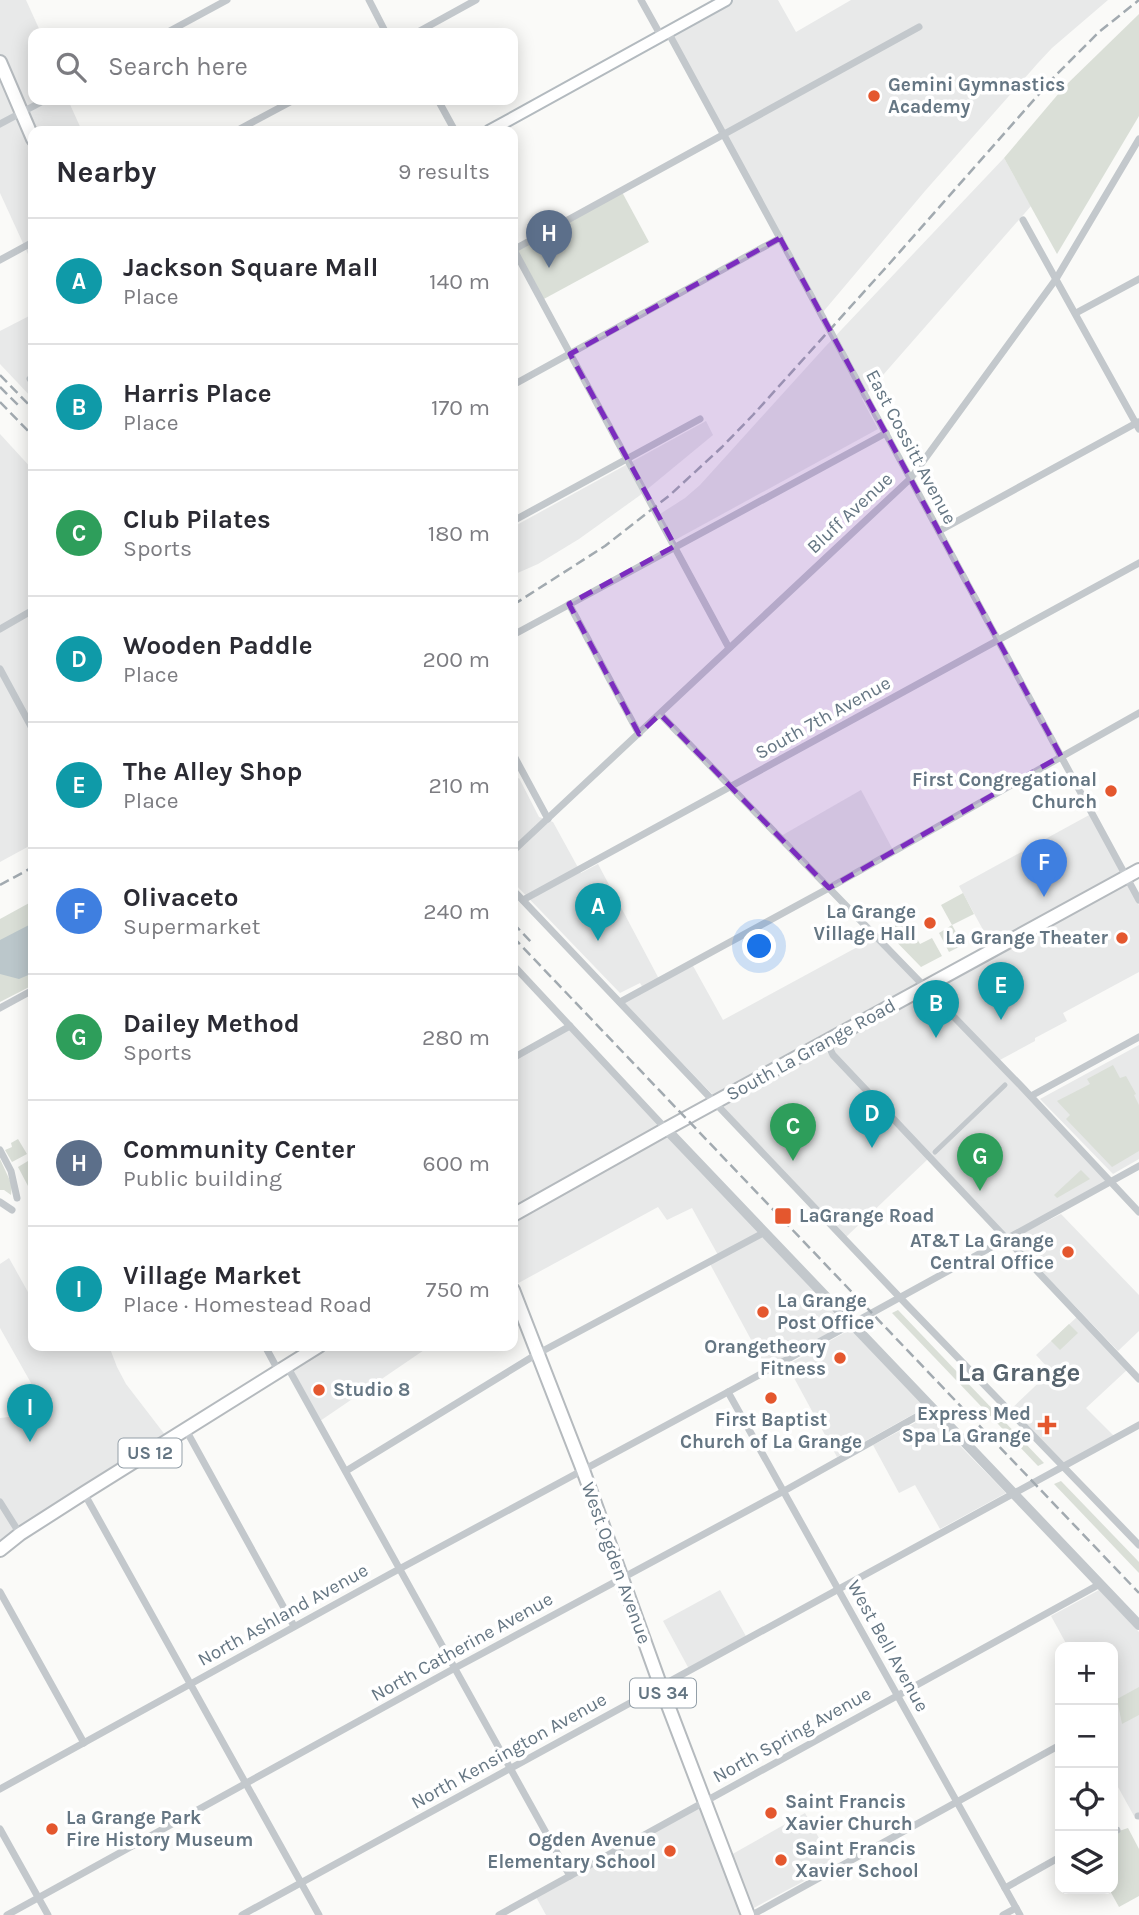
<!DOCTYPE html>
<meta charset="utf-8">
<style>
:root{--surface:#fff;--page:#f7f7f7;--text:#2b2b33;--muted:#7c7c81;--line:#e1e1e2;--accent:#e4572e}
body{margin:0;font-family:Karla,sans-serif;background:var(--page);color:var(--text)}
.controls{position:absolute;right:21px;bottom:21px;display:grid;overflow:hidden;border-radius:14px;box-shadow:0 4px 18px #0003}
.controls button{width:63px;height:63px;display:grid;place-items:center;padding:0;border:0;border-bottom:2px solid var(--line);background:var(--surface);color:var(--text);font:35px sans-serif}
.you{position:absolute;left:760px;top:947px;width:24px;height:24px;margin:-18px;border:5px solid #fff;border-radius:50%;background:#1a73e8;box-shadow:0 0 0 10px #1a73e833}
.badge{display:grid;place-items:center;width:46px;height:46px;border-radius:50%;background:var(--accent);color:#fff;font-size:23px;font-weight:700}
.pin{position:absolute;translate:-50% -58px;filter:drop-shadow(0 2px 4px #0008)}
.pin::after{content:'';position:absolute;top:37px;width:24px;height:21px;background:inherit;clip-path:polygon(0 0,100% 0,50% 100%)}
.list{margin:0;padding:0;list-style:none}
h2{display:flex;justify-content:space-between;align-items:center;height:91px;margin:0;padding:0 28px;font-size:30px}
h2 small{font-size:23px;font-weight:400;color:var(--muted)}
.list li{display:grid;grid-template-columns:46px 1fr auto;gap:21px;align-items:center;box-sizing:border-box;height:126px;padding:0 28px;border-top:2px solid var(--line)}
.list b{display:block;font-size:26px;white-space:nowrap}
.list p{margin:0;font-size:23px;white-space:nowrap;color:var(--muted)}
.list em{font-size:23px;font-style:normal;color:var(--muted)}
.icon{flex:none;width:38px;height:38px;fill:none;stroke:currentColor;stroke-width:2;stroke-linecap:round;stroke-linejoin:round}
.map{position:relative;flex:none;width:1139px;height:1915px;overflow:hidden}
.search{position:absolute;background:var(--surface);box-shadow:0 4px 18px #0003;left:28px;top:28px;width:490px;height:77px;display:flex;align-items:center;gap:18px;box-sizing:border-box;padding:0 24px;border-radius:14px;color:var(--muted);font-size:26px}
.panel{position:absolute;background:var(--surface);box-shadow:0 4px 18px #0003;left:28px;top:126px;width:490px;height:1225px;border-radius:14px}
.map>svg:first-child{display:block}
</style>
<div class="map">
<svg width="1139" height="1915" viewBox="0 0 1139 1915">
<rect width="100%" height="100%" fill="#fafaf8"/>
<g fill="#e8e9e9">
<polygon points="0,0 26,0 41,33 33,33 33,100 68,100 82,131 33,131 33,265 0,193"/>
<polygon points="721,0 778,0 796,32 851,0 1108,0 1052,48 1038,63 925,191 823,312 669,29"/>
<polygon points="1004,158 1031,206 862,399 878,429 675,540 660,514 685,498 700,485 825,347"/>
<polygon points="33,314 33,399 0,364 0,331"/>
<polygon points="706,421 713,435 639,496 579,539 538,564 513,575 513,527"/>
<polygon points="0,434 33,470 33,844 0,862"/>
<polygon points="519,778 539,817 553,822 581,873 598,864 659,979 643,988 640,983 620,993 513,882 513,782"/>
<polygon points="861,790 893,850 829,885 781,836"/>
<polygon points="1091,814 1123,876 993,948 959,886"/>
<polygon points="1125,879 1139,905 1139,972 1063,1013 1067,1021 1035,1038 1035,1041 998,1061 927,988"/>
<polygon points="874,938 920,986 716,1098 623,1002 692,964 723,1020"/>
<polygon points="924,990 1109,1181 1007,1236 829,1048 834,1038"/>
<polygon points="569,1027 664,1128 513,1212 513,1059"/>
<polygon points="1139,1045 1139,1159 1113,1174 1040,1099"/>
<polygon points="822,1047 928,1159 846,1237 720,1103"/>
<polygon points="666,1131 759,1233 718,1255 692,1208 667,1220 658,1207 513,1286 513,1217"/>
<polygon points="1061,1214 1139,1295 1139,1331 1118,1351 1011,1239"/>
<polygon points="764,1235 848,1323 767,1369 710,1264"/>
<polygon points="9,1258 33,1301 33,1346 109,1346 117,1367 126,1384 169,1440 0,1547 0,1418 17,1416 25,1405 31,1383 0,1328 0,1264"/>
<polygon points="1078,1316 1128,1369 1086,1408 1114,1436 1063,1464 1010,1410 1051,1371 1036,1355"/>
<polygon points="851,1329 926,1407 837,1457 787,1365"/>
<polygon points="321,1346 430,1346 320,1421 290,1367"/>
<polygon points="930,1415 1006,1493 940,1529 915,1485 899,1493 873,1445"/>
<polygon points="720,1590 747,1638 689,1669 663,1621"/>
<polygon points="1099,1590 1139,1632 1139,1813 1134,1816 1113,1778 1113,1647 1068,1647 1051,1616"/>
<polygon points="703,1805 746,1915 546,1915 536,1897"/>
<polygon points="805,1813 834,1865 750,1910 729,1856"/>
</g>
<g fill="#dadfd7">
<polygon points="1139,14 1139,116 1057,254 1004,158 1065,86"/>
<polygon points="622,192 649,242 542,300 515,250"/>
<polygon points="963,893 974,914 952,925 963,945 949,952 939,933 952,925 941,905"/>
<polygon points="31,902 33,906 33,985 0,1002 0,919"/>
<polygon points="905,918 920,944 932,938 942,956 921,967 884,929"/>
<polygon points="1113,1065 1120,1078 1126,1076 1136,1094 1134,1095 1139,1105 1139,1151 1112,1167 1066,1119 1070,1115 1057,1101 1090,1084 1087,1079"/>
<polygon points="18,1139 27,1154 12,1162 5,1150 12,1147 11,1143"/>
<polygon points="0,1159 12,1185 11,1195 4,1190 0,1190"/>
<polygon points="28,1161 33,1170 33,1184 28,1186 18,1167"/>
<polygon points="1081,1170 1090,1179 1057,1198 1054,1195"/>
<polygon points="898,1310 1044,1463 1038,1466 892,1313"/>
<polygon points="1069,1324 1078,1333 1060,1350 1051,1341"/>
<polygon points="1061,1481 1139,1562 1139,1573 1054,1484"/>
<polygon points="1139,1687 1139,1715 1122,1724 1117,1699"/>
<polygon points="1128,1828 1139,1849 1139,1896 1119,1907 1109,1889 1113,1889 1113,1833"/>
</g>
<polygon fill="#bbc7cb" points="29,925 33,928 33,973 19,979 0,974 0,940"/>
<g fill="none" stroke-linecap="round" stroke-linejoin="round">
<defs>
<polyline id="secondary" points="489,131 726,0"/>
<g id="primary">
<polyline points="0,62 33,139"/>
<polyline points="513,1215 666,1129 1139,870"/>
<polyline points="513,1290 583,1470 661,1687 748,1915"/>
<polyline points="0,1550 20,1534 84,1493 319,1346"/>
</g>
</defs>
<use href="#secondary" stroke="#b3babf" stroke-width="14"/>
<use href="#primary" stroke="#b5babe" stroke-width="16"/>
<polyline stroke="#c3c8cc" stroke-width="5" points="935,1152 1005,1085"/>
<g stroke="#c3c8cc" stroke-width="7">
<polyline points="369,0 386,33"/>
<polyline points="641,0 661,36"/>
<polyline points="668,32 1139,900"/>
<polyline points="166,33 227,0"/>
<polyline points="416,33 476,0"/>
<polyline points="438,100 455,131"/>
<polyline points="0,124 45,100"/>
<polyline points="236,131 294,100"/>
<polyline points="1023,220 1139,429"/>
<polyline points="513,248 729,648"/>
<polyline points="513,250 919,27"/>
<polyline points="0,260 33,242"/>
<polyline points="1076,313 1139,279"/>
<polyline points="30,379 33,378"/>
<polyline points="513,385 780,238"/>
<polyline points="513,521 700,419"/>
<polyline points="939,531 1138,422"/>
<polyline points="569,604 639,734"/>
<polyline points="0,629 33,610"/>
<polyline points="513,635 886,433"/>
<polyline points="0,669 33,730"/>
<polyline points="660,714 1021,1086 1139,1212"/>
<polyline points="513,754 548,819"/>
<polyline points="513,851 911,478 1056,279 1139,139"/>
<polyline points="513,890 907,1305 1139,1545"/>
<polyline points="523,900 1139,563"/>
<polyline points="513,965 666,1129"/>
<polyline points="620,1002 829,888 1139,713"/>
<polyline points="0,1008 33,990"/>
<polyline points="833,1038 830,1049 833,1055 1139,1379"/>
<polyline points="513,1058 570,1026"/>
<polyline points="1031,1096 1139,1037"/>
<polyline points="0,1150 11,1171 17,1198"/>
<polyline points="0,1202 12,1210"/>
<polyline points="265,1346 279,1372"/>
<polyline points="287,1366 570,1876"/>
<polyline points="728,1392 1020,1915"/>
<polyline points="186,1430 294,1626"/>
<polyline points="346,1471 537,1354 765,1232"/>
<polyline points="84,1493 319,1915"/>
<polyline points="0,1502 20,1534"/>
<polyline points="0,1592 84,1743"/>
<polyline points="0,1789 390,1574 728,1392 1139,1166"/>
<polyline points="1138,1816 1139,1816"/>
<polyline points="0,1829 48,1915"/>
<polyline points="1113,1831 1117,1830"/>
<polyline points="1005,1888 1060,1857"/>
<polyline points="7,1915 455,1668 784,1491 932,1408"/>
<polyline points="242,1915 1139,1425"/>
<polyline points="499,1915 1100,1584"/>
<polyline points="752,1915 1060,1745"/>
<polyline points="1003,1915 1016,1908"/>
</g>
<polyline stroke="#c3c8cc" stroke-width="10" points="666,1129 1139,1625"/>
<use href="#secondary" stroke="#fff" stroke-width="10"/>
<use href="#primary" stroke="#fff" stroke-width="12"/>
<g stroke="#a2aab0" stroke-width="2.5" stroke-dasharray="10 5" stroke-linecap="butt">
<polyline points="0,375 33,409"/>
<polyline points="0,387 19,406"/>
<polyline points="0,402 33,436"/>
<polyline points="513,605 605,546 670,495 722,447 753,415 890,263 1055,76 1099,32 1139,0"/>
<polyline points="0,885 33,867"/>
<polyline points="513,923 532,943"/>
<polyline points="513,937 1139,1593"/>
</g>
</g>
<path fill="#7b2cbf" fill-opacity="0.2" stroke="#7b2cbf" stroke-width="5" stroke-dasharray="14 9" stroke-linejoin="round" d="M780,238L1061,756L829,888L660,714L639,734L569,604L675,546L570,354Z"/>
<g fill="#e4572e" stroke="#fff" stroke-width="2.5">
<circle cx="874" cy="96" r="7"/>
<circle cx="1111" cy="791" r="7"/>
<circle cx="930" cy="923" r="7"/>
<circle cx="1122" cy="938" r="7"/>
<rect x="774" y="1207" width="18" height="18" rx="3.5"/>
<circle cx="1068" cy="1252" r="7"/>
<circle cx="763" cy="1312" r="7"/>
<circle cx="840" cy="1358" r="7"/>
<circle cx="319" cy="1390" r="7"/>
<circle cx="771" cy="1398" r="7"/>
<path d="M1043.5 1414.5h7v7h7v7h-7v7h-7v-7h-7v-7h7z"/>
<circle cx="771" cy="1813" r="7"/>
<circle cx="52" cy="1829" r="7"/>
<circle cx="670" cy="1851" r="7"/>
<circle cx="781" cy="1860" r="7"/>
</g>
<g text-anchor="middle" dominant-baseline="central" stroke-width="7" stroke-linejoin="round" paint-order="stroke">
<g fill="#fff" stroke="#939fa8" stroke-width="2">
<rect x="118.5" y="1438.5" width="63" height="29" rx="5"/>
<rect x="630" y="1678.5" width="66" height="29" rx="5"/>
</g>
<g font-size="18" font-weight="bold" fill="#657683">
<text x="150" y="1453">US 12</text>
<text x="663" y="1693">US 34</text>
</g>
<g font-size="19" font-weight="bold" fill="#657683" stroke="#fff" text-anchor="start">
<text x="888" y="85">Gemini Gymnastics<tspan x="888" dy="22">Academy</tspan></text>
<text x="1097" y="780" text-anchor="end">First Congregational<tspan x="1097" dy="22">Church</tspan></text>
<text x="916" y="912" text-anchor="end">La Grange<tspan x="916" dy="22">Village Hall</tspan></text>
<text x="1108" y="938" text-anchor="end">La Grange Theater</text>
<text x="799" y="1216">LaGrange Road</text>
<text x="1054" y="1241" text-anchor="end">AT&amp;T La Grange<tspan x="1054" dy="22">Central Office</tspan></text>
<text x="777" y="1301">La Grange<tspan x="777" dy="22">Post Office</tspan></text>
<text x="826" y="1347" text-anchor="end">Orangetheory<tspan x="826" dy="22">Fitness</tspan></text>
<text x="333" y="1390">Studio 8</text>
<text x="1031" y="1414" text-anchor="end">Express Med<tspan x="1031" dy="22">Spa La Grange</tspan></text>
<text x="771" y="1420" text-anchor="middle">First Baptist<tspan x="771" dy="22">Church of La Grange</tspan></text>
<text x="785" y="1802">Saint Francis<tspan x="785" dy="22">Xavier Church</tspan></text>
<text x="66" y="1818">La Grange Park<tspan x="66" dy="22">Fire History Museum</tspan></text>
<text x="656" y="1840" text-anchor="end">Ogden Avenue<tspan x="656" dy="22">Elementary School</tspan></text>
<text x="795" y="1849">Saint Francis<tspan x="795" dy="22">Xavier School</tspan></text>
</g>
<g font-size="19" fill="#657683" stroke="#fff">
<text transform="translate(911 447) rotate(62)">East Cossitt Avenue</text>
<text transform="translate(850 513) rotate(-43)">Bluff Avenue</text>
<text transform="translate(823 718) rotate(-29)">South 7th Avenue</text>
<text transform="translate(811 1050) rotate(-29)">South La Grange Road</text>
<text transform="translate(616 1563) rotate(70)">West Ogden Avenue</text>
<text transform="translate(283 1615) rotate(-29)">North Ashland Avenue</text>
<text transform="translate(888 1646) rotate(61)">West Bell Avenue</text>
<text transform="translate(462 1647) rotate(-29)">North Catherine Avenue</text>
<text transform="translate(792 1735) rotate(-29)">North Spring Avenue</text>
<text transform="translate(509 1751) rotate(-29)">North Kensington Avenue</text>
</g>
<g font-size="26" font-weight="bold" fill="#57646e" stroke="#fff">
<text x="1019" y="1372">La Grange</text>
</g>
</g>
</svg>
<div class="controls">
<button>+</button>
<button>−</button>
<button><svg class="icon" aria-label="locate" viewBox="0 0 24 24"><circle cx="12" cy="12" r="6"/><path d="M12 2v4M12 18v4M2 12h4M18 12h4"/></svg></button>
<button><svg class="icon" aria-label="layers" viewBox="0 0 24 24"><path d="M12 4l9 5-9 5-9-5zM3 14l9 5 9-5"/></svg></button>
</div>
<div class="you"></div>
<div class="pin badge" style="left:598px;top:941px;background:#0f9aa8">A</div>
<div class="pin badge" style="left:936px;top:1038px;background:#0f9aa8">B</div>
<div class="pin badge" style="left:793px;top:1161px;background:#2e9e5b">C</div>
<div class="pin badge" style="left:872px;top:1148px;background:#0f9aa8">D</div>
<div class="pin badge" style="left:1001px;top:1020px;background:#0f9aa8">E</div>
<div class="pin badge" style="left:1044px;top:897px;background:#3f7fe0">F</div>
<div class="pin badge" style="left:980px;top:1191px;background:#2e9e5b">G</div>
<div class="pin badge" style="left:549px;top:268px;background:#5c6f8a">H</div>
<div class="pin badge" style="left:30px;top:1442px;background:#0f9aa8">I</div>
<div class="search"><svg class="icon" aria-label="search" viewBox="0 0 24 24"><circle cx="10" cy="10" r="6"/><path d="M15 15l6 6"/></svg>Search here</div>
<section class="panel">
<h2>Nearby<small>9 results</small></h2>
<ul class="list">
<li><span class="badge" style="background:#0f9aa8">A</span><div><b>Jackson Square Mall</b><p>Place</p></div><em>140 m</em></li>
<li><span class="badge" style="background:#0f9aa8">B</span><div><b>Harris Place</b><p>Place</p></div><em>170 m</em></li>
<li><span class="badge" style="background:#2e9e5b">C</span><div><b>Club Pilates</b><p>Sports</p></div><em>180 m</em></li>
<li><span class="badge" style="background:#0f9aa8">D</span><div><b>Wooden Paddle</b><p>Place</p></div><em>200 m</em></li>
<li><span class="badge" style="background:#0f9aa8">E</span><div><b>The Alley Shop</b><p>Place</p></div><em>210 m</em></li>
<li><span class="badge" style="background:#3f7fe0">F</span><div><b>Olivaceto</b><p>Supermarket</p></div><em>240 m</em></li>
<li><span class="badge" style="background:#2e9e5b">G</span><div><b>Dailey Method</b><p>Sports</p></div><em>280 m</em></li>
<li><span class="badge" style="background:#5c6f8a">H</span><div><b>Community Center</b><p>Public building</p></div><em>600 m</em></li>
<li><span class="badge" style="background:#0f9aa8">I</span><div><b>Village Market</b><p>Place · Homestead Road</p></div><em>750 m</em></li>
</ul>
</section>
</div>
